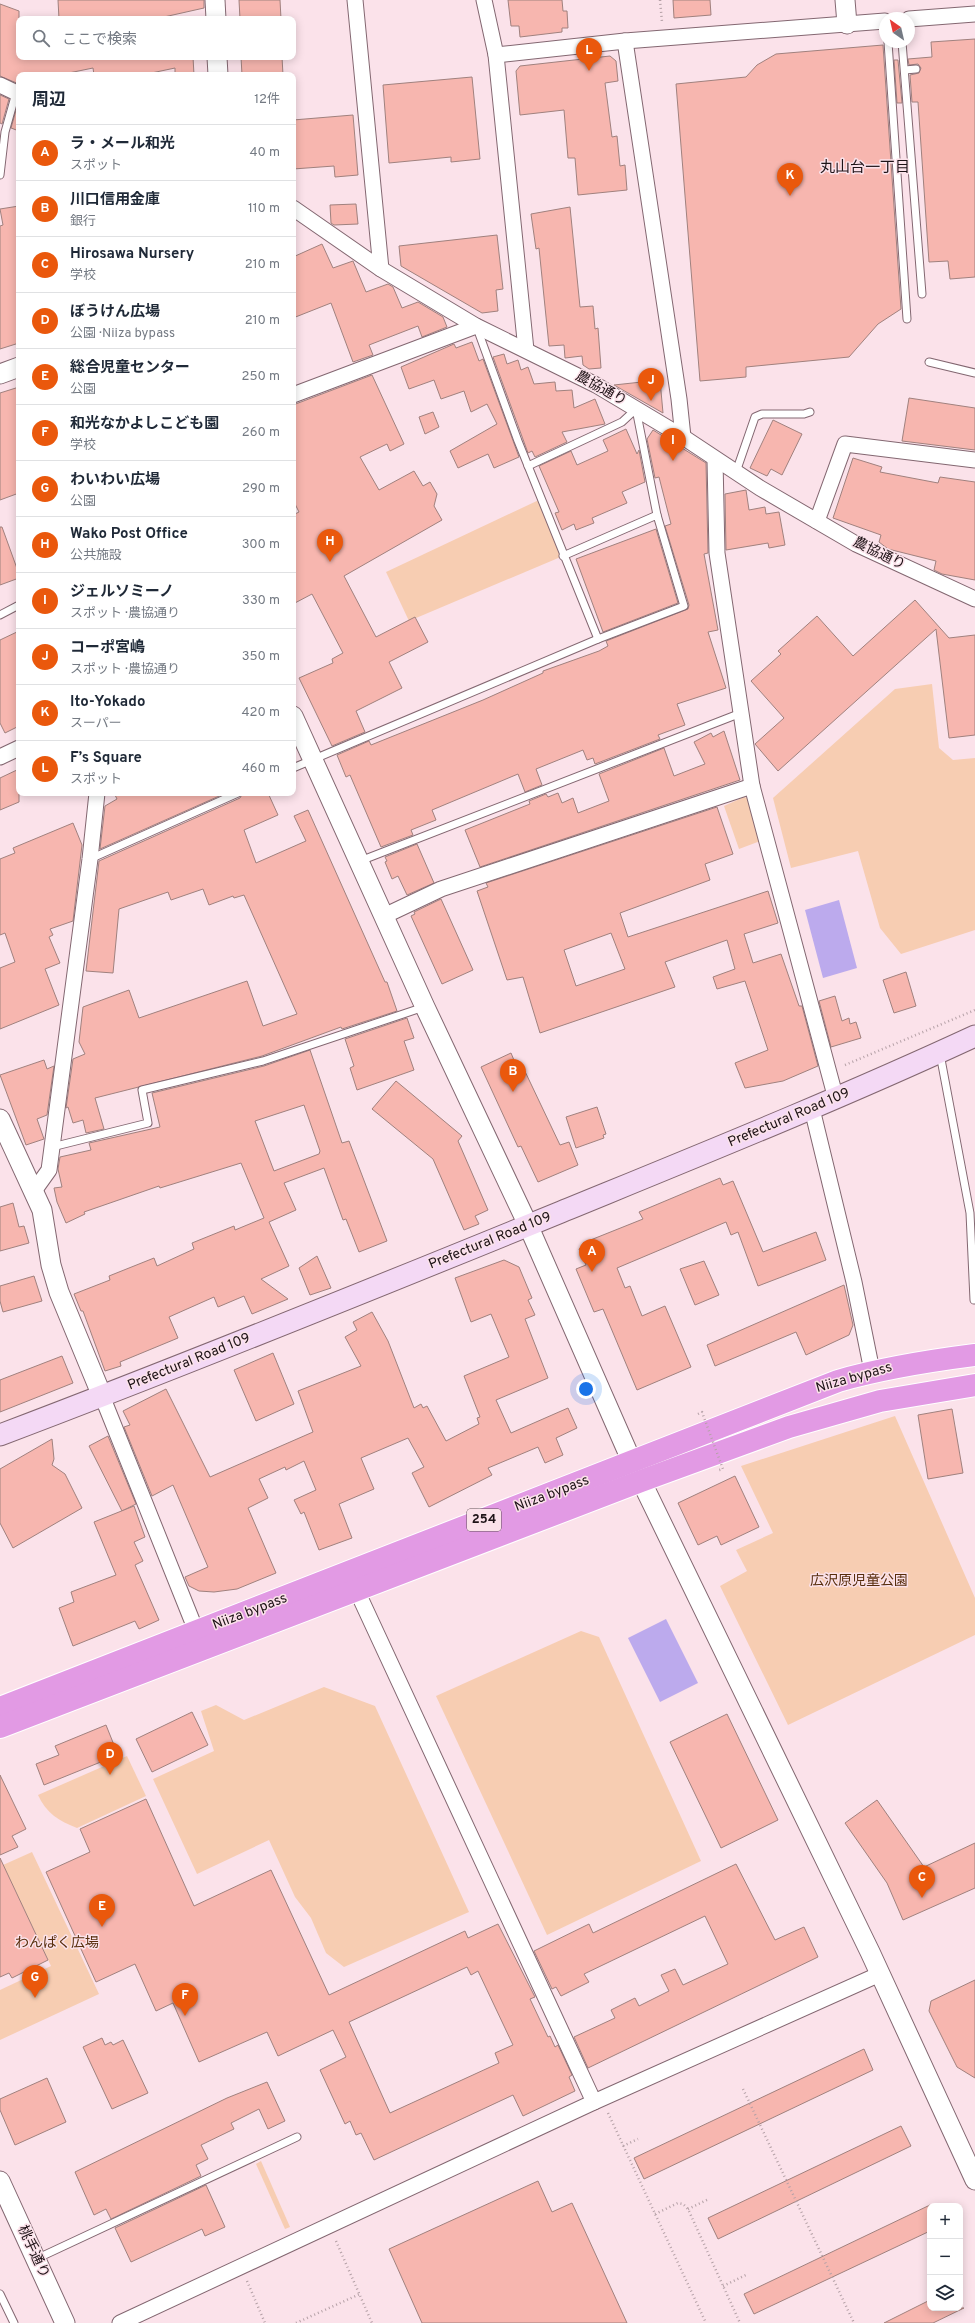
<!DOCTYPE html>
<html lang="ja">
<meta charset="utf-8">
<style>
:root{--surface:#fff;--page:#f6f6f7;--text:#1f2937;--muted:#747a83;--line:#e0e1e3;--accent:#ea580c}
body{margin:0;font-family:Overpass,"Noto Sans JP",sans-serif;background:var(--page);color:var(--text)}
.controls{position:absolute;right:12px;bottom:12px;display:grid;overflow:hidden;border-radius:8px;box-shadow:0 2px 10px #0003}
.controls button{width:36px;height:36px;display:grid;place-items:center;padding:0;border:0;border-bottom:1px solid var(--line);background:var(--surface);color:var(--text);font:20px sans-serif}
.compass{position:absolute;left:879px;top:12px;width:36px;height:36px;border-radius:50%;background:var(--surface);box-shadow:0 2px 10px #0003;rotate:326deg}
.you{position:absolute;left:586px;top:1389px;width:14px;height:14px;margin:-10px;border:3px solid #fff;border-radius:50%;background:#1a73e8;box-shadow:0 0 0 6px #1a73e833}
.badge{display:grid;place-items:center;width:26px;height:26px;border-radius:50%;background:var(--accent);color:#fff;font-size:13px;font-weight:700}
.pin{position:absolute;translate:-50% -33px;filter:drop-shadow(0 1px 2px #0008)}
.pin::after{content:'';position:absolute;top:21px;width:14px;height:12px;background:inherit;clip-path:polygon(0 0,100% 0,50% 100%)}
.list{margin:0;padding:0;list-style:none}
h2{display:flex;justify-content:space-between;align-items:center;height:52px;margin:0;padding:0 16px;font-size:17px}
h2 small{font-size:13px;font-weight:400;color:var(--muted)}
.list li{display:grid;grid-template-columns:26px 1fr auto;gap:12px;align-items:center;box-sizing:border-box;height:56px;padding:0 16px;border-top:1px solid var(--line)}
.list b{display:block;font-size:15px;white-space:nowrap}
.list p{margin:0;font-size:13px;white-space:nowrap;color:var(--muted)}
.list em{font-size:13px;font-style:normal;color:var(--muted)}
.icon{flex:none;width:22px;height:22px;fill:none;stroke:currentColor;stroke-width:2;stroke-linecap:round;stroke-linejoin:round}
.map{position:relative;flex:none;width:975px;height:2323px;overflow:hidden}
.search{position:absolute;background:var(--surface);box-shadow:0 2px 10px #0003;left:16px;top:16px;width:280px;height:44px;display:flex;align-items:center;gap:10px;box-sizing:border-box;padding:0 14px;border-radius:8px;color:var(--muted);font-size:15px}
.panel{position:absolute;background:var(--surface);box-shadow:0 2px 10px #0003;left:16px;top:72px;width:280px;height:724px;border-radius:8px}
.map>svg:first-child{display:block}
</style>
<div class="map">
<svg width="975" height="2323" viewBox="0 0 975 2323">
<rect width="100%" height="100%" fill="#fbe2ea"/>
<g fill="#f7cdb2">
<polygon points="541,499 563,556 409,621 386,572"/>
<polygon points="932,684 939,748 953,760 975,758 975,930 901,954 880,928 858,851 791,868 773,798 895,689"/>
<polygon points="744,797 750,799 763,840 739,849 724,806"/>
<polygon points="895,1416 975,1598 975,1635 788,1725 720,1586 747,1571 736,1550 773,1533 741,1466"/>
<polygon points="581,1631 599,1637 701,1861 547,1935 436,1696"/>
<polygon points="324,1687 375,1706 469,1912 344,1967 326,1953 311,1918 295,1897 269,1840 197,1874 153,1779 214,1751 201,1711 216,1705 244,1720"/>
<path d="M127,1756L146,1796L77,1828C59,1821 46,1813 38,1795Z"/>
<polygon points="32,1852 99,1994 0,2040 0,1990 51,1966 3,1865"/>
<polygon points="261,2161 290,2227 285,2229 256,2164"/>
</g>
<g fill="#bcaaed">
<polygon points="839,900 857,968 823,978 805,910"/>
<polygon points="666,1619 698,1683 660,1702 628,1638"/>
</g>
<g fill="#f7b6af" stroke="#a0817e" fill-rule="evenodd">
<polygon points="58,0 204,0 204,8 155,19 59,19"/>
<polygon points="239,0 280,0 281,19 240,19"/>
<polygon points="508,0 562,0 563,11 567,11 568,28 562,28 562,32 520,37 519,26 511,26"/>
<polygon points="673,0 710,0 711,15 674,18"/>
<polygon points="0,4 19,11 19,57 193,57 194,75 175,75 175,68 142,75 94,75 93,68 59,75 19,75 19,84 0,76"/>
<polygon points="975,39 975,277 950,279 948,261 929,262 918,102 912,102 910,75 919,73 921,68 918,64 909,65 908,59 932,57 931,42"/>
<polygon points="883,45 901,309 878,324 849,357 746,367 746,377 700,381 676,84 746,77 757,65 776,54"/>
<polygon points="610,56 616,61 618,81 605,83 612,137 617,136 620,166 625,165 627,190 578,195 575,158 568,158 564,110 520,115 516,71 520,66"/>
<polygon points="241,57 282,57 283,75 242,75"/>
<polygon points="894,60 898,60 902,103 897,103"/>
<polygon points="472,77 480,159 451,162 451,157 389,163 383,85"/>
<polygon points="0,95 9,99 2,124 0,123"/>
<polygon points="18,103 19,103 19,131 11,128"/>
<polygon points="353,115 358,175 335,177 334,166 293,169 293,120"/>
<polygon points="356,204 358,224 334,225 331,223 330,205"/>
<polygon points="19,206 19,343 0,349 0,226 3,225 0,209"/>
<polygon points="570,207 580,307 593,306 595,329 598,328 601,368 589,369 583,365 582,356 565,358 564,345 549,346 539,248 536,249 531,214"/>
<polygon points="497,235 503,289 496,290 498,311 482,313 401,266 399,246"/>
<polygon points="322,244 333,268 353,261 366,292 388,284 393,287 402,308 418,302 443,317 447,327 422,337 418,326 369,345 373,355 353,362 331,303 293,318 293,257"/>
<polygon points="472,342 479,361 483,359 519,457 494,468 488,454 458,468 450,451 497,424 487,404 471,412 464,391 441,399 434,380 409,389 401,367 454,344 456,348"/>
<polygon points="504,354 507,364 518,360 521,370 528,367 534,384 555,382 556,391 572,390 574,408 595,399 605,424 562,432 567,442 535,457 532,451 528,453 493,357"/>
<polygon points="372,375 404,444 390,451 387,444 360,457 379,490 414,471 423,486 430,482 437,494 434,506 442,520 344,576 376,637 415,617 428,642 389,662 402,688 356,711 365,732 332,746 299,678 333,663 332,659 343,653 312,594 293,604 293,515 299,512 293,500 293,405"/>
<polygon points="660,380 663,413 614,385"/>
<polygon points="19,387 19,493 0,500 0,393"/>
<polygon points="909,398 975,408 975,450 902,441"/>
<polygon points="433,412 439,427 425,434 419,417"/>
<polygon points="773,420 802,434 782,475 771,469 767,476 750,468"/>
<polygon points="626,429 637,454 639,450 645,482 622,492 627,503 592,518 594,523 576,530 574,524 562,530 555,513 559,512 539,466 571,451 577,465 608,451 603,440"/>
<polygon points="653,430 706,463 708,553 704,554 718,630 708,632 726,688 677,704 685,725 658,735 660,739 595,764 593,758 587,760 583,750 536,769 542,785 525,792 518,774 432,810 436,820 411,830 413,835 381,847 350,775 346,777 337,755 369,741 371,745 483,700 543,673 543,671 599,651 608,646 606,641 688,609 689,605 665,526 671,524 659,477 655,478 647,439"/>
<polygon points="853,458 882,467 880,472 938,483 940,477 975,482 975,580 942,574 934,570 936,561 888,549 879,542 881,535 833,518"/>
<polygon points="746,490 749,510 765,507 766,514 779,512 785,545 769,548 768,543 726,550 725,494"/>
<polygon points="0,527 2,527 19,574 19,578 0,585"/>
<polygon points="656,529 678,603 603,632 576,559"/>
<polygon points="915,600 949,638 975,635 975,735 949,738 936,629 778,771 755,744 784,718 751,681 781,654 778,651 817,616 853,656"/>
<polygon points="19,631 19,726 5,733 0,723 0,640"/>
<polygon points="724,731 740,780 480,867 465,830 530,804 529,801 546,794 548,797 558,793 562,803 573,798 578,813 609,801 599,774 664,748 674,776 705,764 694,742 711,733 713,737"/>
<polygon points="19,769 19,802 0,810 0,778"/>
<polygon points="114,793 226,793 100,849 105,806 117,799"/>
<polygon points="243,793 268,793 278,815 244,830 256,863 306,841 294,816 308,810 385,982 387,982 397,1011 342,1029 341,1027 262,1056 95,1098 104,1129 86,1133 83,1120 73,1123 68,1107 66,1108 73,1059 85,1054 79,1042 83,1007 129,990 139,1018 247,981 263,1026 297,1014 244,895 234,898 233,896 209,905 203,889 171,900 168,892 119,909 113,973 86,971 99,861 240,798"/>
<path d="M717,807L733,854L705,864L710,880L620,913L628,937L768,891L778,923L744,934L753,963L781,954L799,1006H802L818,1066L783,1081L745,1088L735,1063L768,1050L745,981L717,989L713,977L735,969L727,940L665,962L675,987L540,1033L523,977L507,980L477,891L488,887L486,883ZM611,933L625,969L576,986L564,950Z"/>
<polygon points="73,823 82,845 73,921 50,929 53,935 49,937 60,963 45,969 59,1005 0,1029 0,968 15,962 5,933 0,935 0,859 15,853 13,848"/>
<polygon points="417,844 434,883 407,895 398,876 392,879 385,862 387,861 385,857"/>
<polygon points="441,899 473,970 442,984 411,916 415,914 414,912"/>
<polygon points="906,972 916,1006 894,1013 883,980"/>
<polygon points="835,996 842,1021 849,1018 850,1024 856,1022 861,1038 831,1047 819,1001"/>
<polygon points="407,1018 414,1038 404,1041 414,1070 357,1090 350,1068 354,1066 345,1039"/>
<path d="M310,1050L342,1143L349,1141L387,1241L359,1252L346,1219L343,1220L324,1168L284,1183L296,1210L269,1222L289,1266L261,1279L288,1299L252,1314L244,1296L218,1307L214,1297L169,1317L178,1338L120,1362L121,1366L105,1371L83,1311H81L74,1294L110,1280L109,1276L154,1258L157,1266L194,1249L192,1243L234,1226L235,1230L264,1218L241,1163L160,1188L159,1186L84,1212L85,1214L66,1223L57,1202L54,1188L62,1187L58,1169L60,1157L91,1150L89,1143L160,1127L152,1093L264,1066ZM304,1105L320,1151L319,1154L274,1171L255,1121Z"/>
<polygon points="511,1053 516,1065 521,1063 560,1145 569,1142 578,1165 538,1182 521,1146 518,1147 481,1067"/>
<polygon points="44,1060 47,1069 54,1066 47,1115 37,1119 44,1139 26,1145 0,1075"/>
<polygon points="396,1081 462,1136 458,1141 488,1210 475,1216 479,1224 464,1230 433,1159 372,1109"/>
<polygon points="597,1107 606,1134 603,1135 604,1138 576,1148 566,1117"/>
<polygon points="720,1178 723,1185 733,1181 763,1252 816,1232 826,1260 758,1286 738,1232 731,1235 726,1222 617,1268 625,1288 630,1286 642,1316 665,1306 691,1367 637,1390 603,1309 594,1312 576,1269 586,1265 579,1249 584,1246 583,1243 643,1219 639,1212"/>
<polygon points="13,1203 19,1227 24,1226 29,1243 0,1251 0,1207"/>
<polygon points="317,1256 331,1288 310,1295 299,1268"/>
<polygon points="504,1260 519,1267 532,1298 528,1300 535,1315 525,1319 548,1378 496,1400 511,1433 568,1408 577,1428 556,1438 563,1455 545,1463 538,1447 488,1468 492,1475 429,1507 412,1473 424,1467 408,1438 361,1458 374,1489 339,1504 352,1538 319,1550 304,1512 301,1514 294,1500 316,1490 304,1461 286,1470 285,1467 259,1479 268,1498 248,1508 276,1573 237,1589 214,1592 199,1591 189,1586 185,1577 208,1567 173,1485 152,1496 124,1427 130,1425 123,1411 166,1389 210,1477 313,1432 298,1391 361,1366 345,1337 357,1330 353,1322 372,1312 388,1341 414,1408 421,1404 423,1408 427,1406 446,1441 479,1424 477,1418 480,1417 464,1376 509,1357 491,1314 471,1322 455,1278"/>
<polygon points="704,1261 719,1295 695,1305 680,1269"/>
<polygon points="34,1276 42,1301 3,1312 0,1301 0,1286"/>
<polygon points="844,1285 853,1325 849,1335 806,1355 796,1332 715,1366 707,1345"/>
<polygon points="273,1353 294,1404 256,1421 234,1370"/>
<polygon points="62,1356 73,1383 0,1412 0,1380"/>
<polygon points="952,1409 963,1473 928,1479 918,1415"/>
<polygon points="108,1436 136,1504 122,1511 89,1446"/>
<polygon points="52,1439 54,1459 52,1465 65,1474 82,1508 13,1548 0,1523 0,1469"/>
<polygon points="735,1476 759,1527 721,1545 717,1536 698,1545 678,1503"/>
<polygon points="134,1506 145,1537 134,1542 143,1561 135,1565 159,1620 139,1629 135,1621 73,1646 59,1608 74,1602 71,1592 116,1575 94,1522"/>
<polygon points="192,1712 208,1745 152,1772 136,1739"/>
<polygon points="727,1714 778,1820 721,1848 670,1742"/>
<polygon points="106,1725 118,1755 44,1785 36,1764 59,1755 55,1746"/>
<polygon points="0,1775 26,1829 12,1836 18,1847 0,1855"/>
<path d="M146,1799L194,1906L271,1870L329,1995L465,1931L468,1938L498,1924L535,1997L530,1999L548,2037L550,2036L555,2047L558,2045L572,2075L569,2077L575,2091L523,2116L513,2095L374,2160L361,2133L356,2135L350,2121L345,2124L320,2070L346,2057L333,2030L278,2056L267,2032L199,2062L173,2003L156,2011L135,1964L96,1982L46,1872L90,1852L80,1829ZM467,1967L471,1975L478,1971L513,2045L495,2053L499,2063L390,2113L349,2022Z"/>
<polygon points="877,1800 924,1867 975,1843 975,1888 903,1920 887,1883 845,1823"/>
<polygon points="0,1858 48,1960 12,1978 9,1973 0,1977"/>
<polygon points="736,1864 775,1940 804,1927 818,1957 588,2068 574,2037 615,2018 611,2010 635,1998 639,2006 669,1991 661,1975 675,1969 683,1985 728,1964 705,1916 584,1974 589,1982 561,1996 556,1987 552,1989 534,1951 589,1924 593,1933"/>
<polygon points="975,1980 975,2078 957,2067 929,2011 931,2001"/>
<polygon points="102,2038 105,2045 111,2042 113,2045 123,2040 148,2093 112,2109 83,2047"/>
<polygon points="864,2049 873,2070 644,2179 634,2158"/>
<polygon points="47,2078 66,2122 15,2145 0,2110 0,2099"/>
<polygon points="267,2082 285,2121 268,2129 259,2109 231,2123 234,2129 201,2145 208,2159 196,2165 201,2176 111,2219 106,2209 94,2215 75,2172 227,2098"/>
<polygon points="901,2126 911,2146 718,2239 708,2218"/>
<polygon points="538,2181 552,2212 572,2203 627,2323 422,2323 389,2249"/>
<polygon points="206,2185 225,2227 205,2236 202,2229 131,2262 115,2228"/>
<polygon points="930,2205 930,2231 754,2314 744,2294"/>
<polygon points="930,2300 930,2308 964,2308 933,2323 884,2323"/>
</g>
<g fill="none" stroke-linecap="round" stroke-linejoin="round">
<defs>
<g id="service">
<polyline points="888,42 907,319"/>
<polyline points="902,42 922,294"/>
<polyline points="905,70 916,69"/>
<polyline points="0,175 5,132 16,93"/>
<polyline points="477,328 518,441 598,639"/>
<polyline points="929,362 975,373"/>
<polyline points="636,409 657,515"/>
<polyline points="528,466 622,422 636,409"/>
<polyline points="736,472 755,417 762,414 804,414 810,412"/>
<polyline points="0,615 19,605"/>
<polyline points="293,768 598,639 684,606 657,515 563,556"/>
<polyline points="90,859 238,793"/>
<polyline points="360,861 741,713"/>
<polyline points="940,1054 970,1213 974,1300"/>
<polyline points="52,1147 148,1123 142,1090 263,1061 424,1007"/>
<polyline points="36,2259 297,2137"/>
<polyline points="0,2294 14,2323"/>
</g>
<g id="minor">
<polyline points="355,0 381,269"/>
<polyline points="484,0 496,55 526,350"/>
<polyline points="909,19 975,14"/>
<polyline points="625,41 679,399 683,437"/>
<polyline points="496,55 625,41 885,21"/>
<polyline points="0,85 19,94"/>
<polyline points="293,208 381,269 476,326 596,385 683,437 760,488 856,544 975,599"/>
<polyline points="293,395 476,326"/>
<polyline points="715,460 717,553 752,786 836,1099"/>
<polyline points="817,521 845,444 975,460"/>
<polyline points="0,757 19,748"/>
<polyline points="384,916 441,889 752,786"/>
<polyline points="812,1109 854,1282 872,1371"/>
<polyline points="34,1191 49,1170 90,859 97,793"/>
<polyline points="102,1396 197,1633"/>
<polyline points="357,1591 594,2102"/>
<polyline points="120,2323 594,2102 880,1974"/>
</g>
<g id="tertiary">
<polyline points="215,0 216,19"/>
<polyline points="845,0 847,24"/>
<polyline points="217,57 218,75"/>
<polyline points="0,374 19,367"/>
<polyline points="293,716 425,1007 528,1225 632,1462 870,1952 975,2180"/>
<polyline points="0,1119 42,1210 51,1265 59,1292 102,1396"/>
<polyline points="0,2181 65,2323"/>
</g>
<path id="secondary" d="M0,1435C188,1364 375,1288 561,1212C700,1155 839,1099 975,1036"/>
<g id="trunk">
<path d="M0,1708L838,1381C883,1368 928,1361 975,1355"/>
<polyline points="0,1727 641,1481 789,1427 880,1401 975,1385"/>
</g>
</defs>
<use href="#service" stroke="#836771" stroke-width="9"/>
<use href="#minor" stroke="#836771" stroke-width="17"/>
<use href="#tertiary" stroke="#836771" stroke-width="21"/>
<use href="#secondary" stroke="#836771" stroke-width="23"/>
<use href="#trunk" stroke="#fff" stroke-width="24"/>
<g stroke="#b5a1a7" stroke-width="2.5" stroke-dasharray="1 3" stroke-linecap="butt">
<polyline points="660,0 662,22"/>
<polyline points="845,1065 975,1010"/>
<polyline points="743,2089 854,2323"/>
<polyline points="608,2113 706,2323"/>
<polyline points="623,2146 638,2139"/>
<polyline points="688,2209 709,2199"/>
<polyline points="655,2214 678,2203 683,2204 688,2209 740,2323"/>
<polyline points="336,2241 372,2323"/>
<polyline points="247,2281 265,2323"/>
<polyline points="723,2286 748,2274"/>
<polyline points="296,2323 360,2294"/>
</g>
<use href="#service" stroke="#fff" stroke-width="7"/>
<use href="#minor" stroke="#fff" stroke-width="15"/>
<use href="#tertiary" stroke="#fff" stroke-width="19"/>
<use href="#secondary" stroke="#f4d9f5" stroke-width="21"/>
<use href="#trunk" stroke="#e29ae4" stroke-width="22"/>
<polyline stroke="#b5a1a7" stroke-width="2.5" stroke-dasharray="1 3" stroke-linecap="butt" points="698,1414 702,1412 723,1469 719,1470"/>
</g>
<g text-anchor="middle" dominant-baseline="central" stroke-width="3" stroke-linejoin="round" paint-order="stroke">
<rect fill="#fbe2ea" stroke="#605156" stroke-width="1" x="467" y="1509" width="34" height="22" rx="3"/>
<g font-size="13" font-weight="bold" fill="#1e1317">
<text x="484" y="1520">254</text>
</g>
<g font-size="14" fill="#1e1317" stroke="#fbe2ea">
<text transform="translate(601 389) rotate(29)">農協通り</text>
<text transform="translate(879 554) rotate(26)">農協通り</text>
<text transform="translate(789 1118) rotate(-23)">Prefectural Road 109</text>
<text transform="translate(490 1241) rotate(-22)">Prefectural Road 109</text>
<text transform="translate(189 1362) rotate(-22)">Prefectural Road 109</text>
<text transform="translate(854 1378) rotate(-16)">Niiza bypass</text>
<text transform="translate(552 1494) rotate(-21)">Niiza bypass</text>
<text transform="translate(250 1612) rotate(-21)">Niiza bypass</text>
<text transform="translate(33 2252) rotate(65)">桃手通り</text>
</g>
<g font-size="14" fill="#572d0c" stroke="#fbe2ea">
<text x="859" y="1581">広沢原児童公園</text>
<text x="57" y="1943">わんぱく広場</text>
</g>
<g font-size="15" fill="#1e1317" stroke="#fbe2ea">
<text x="865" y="168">丸山台一丁目</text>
</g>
</g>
</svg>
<div class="controls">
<button>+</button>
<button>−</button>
<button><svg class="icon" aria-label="layers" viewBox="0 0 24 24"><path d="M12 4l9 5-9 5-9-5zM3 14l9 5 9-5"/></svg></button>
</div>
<svg class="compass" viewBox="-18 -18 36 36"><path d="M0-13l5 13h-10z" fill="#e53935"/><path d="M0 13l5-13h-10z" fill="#747a83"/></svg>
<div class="you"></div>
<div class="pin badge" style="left:592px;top:1272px">A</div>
<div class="pin badge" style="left:513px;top:1092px">B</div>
<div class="pin badge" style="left:922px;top:1898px">C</div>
<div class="pin badge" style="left:110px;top:1775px">D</div>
<div class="pin badge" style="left:102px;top:1927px">E</div>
<div class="pin badge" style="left:185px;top:2016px">F</div>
<div class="pin badge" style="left:35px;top:1998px">G</div>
<div class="pin badge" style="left:330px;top:562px">H</div>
<div class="pin badge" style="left:673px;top:461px">I</div>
<div class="pin badge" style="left:651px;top:401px">J</div>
<div class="pin badge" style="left:790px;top:196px">K</div>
<div class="pin badge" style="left:589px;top:71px">L</div>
<div class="search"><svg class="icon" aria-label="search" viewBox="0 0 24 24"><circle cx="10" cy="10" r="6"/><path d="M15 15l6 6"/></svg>ここで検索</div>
<section class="panel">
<h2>周辺<small>12件</small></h2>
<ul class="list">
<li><span class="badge">A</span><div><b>ラ・メール和光</b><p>スポット</p></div><em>40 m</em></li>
<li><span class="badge">B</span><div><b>川口信用金庫</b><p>銀行</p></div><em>110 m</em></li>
<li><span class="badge">C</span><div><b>Hirosawa Nursery</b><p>学校</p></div><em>210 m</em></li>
<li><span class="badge">D</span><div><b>ぼうけん広場</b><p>公園 · Niiza bypass</p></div><em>210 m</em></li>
<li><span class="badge">E</span><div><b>総合児童センター</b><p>公園</p></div><em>250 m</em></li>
<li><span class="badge">F</span><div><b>和光なかよしこども園</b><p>学校</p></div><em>260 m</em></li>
<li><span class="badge">G</span><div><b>わいわい広場</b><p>公園</p></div><em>290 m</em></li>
<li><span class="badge">H</span><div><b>Wako Post Office</b><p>公共施設</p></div><em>300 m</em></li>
<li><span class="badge">I</span><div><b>ジェルソミーノ</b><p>スポット · 農協通り</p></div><em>330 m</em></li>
<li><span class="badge">J</span><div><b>コーポ宮嶋</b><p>スポット · 農協通り</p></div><em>350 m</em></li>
<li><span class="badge">K</span><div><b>Ito-Yokado</b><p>スーパー</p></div><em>420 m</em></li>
<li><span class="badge">L</span><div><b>F’s Square</b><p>スポット</p></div><em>460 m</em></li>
</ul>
</section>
</div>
